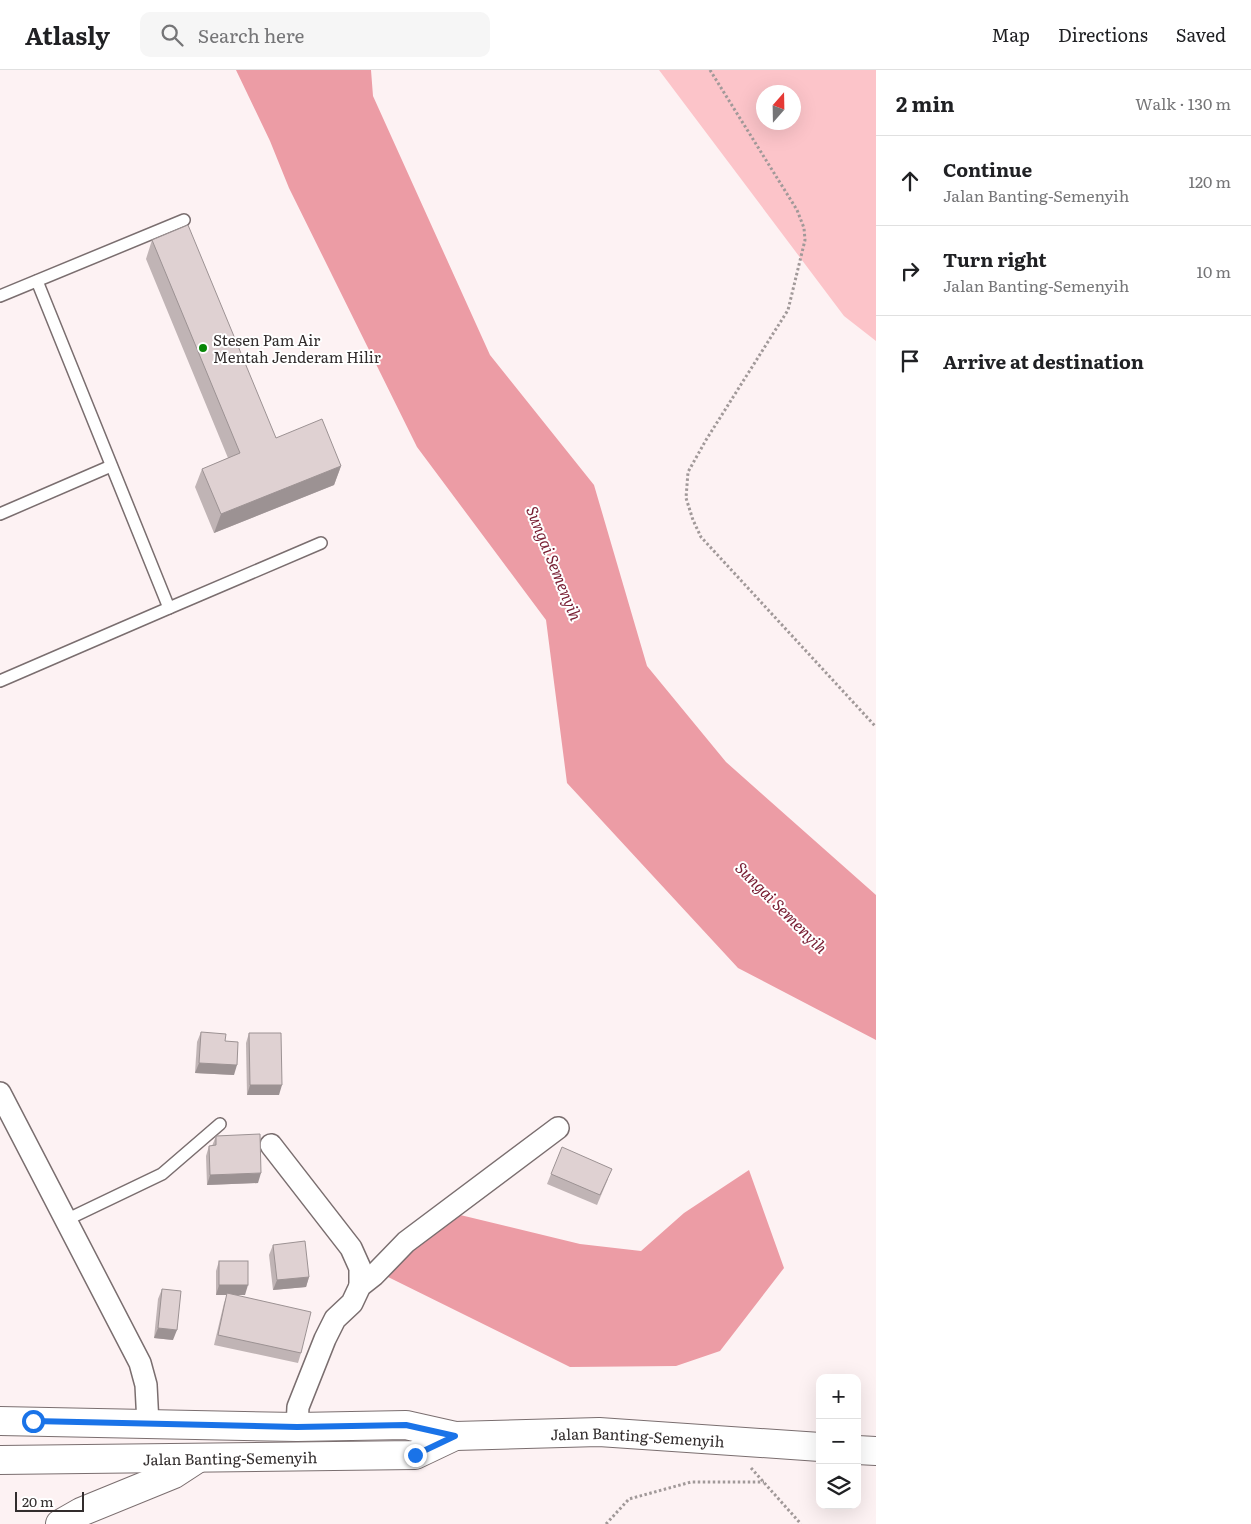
<!DOCTYPE html>
<meta charset="utf-8">
<style>
:root{--surface:#fff;--page:#f6f6f6;--text:#202124;--muted:#757577;--line:#e0e0e0}
body{margin:0;font-family:Literata,serif;background:var(--page);color:var(--text)}
.controls{position:absolute;right:15px;bottom:15px;display:grid;overflow:hidden;border-radius:10px;box-shadow:0 5px 20px #0002}
.controls button{width:45px;height:45px;display:grid;place-items:center;padding:0;border:0;border-bottom:1px solid var(--line);background:var(--surface);color:var(--text);font:25px sans-serif}
.compass{position:absolute;left:756px;top:15px;width:45px;height:45px;border-radius:50%;background:var(--surface);box-shadow:0 5px 20px #0002;rotate:20deg}
.scale{position:absolute;left:15px;bottom:12px;width:69px;box-sizing:border-box;padding-left:5px;border:2px solid #322d2d;border-top:0;font-size:14px;line-height:18px;white-space:nowrap;color:#322d2d;-webkit-text-stroke:4px #fff;paint-order:stroke}
.stop{position:absolute;width:15px;height:15px;margin:-11px;border:4px solid #1a73e8;border-radius:50%;background:#fff}
.stop.end{background:#1a73e8;border-color:#fff;box-shadow:0 1px 5px #0008}
.list{margin:0;padding:0;list-style:none}
h2{display:flex;justify-content:space-between;align-items:center;height:65px;margin:0;padding:0 20px;font-size:21px}
h2 small{font-size:16px;font-weight:400;color:var(--muted)}
.list li{display:grid;grid-template-columns:32px 1fr auto;gap:15px;align-items:center;box-sizing:border-box;height:90px;padding:0 20px;border-top:1px solid var(--line)}
.list b{display:block;font-size:19px;white-space:nowrap}
.list p{margin:0;font-size:16px;white-space:nowrap;color:var(--muted)}
.list em{font-size:16px;font-style:normal;color:var(--muted)}
.icon{flex:none;width:28px;height:28px;fill:none;stroke:currentColor;stroke-width:2;stroke-linecap:round;stroke-linejoin:round}
.map{position:relative;flex:none;width:876px;height:1454px;overflow:hidden}
header{display:flex;align-items:center;gap:30px;box-sizing:border-box;height:70px;padding:0 25px;background:var(--surface);border-bottom:1px solid var(--line)}
header strong{font-size:24px}
nav{display:flex;gap:28px;margin-inline-start:auto;font-size:18px}
.search{width:350px;height:45px;background:var(--page);display:flex;align-items:center;gap:12px;box-sizing:border-box;padding:0 18px;border-radius:10px;color:var(--muted);font-size:19px}
main{display:flex}
aside{flex:1;background:var(--surface)}
.map>svg:first-child{display:block}
</style>
<header>
<strong>Atlasly</strong>
<div class="search"><svg class="icon" aria-label="search" viewBox="0 0 24 24"><circle cx="10" cy="10" r="6"/><path d="M15 15l6 6"/></svg>Search here</div>
<nav><a>Map</a><a>Directions</a><a>Saved</a></nav>
</header>
<main>
<div class="map">
<svg width="876" height="1454" viewBox="0 0 876 1454">
<rect width="100%" height="100%" fill="#fdf2f3"/>
<path fill="#fcc4c9" fill-rule="evenodd" d="M659,0H876V271L844,246ZM764,22H794V52H764Z"/>
<g fill="#ec9ca5">
<polygon points="236,0 371,0 373,26 490,285 594,415 647,596 726,692 876,825 876,970 738,898 567,713 546,550 417,377 289,118 270,71"/>
<polygon points="749,1100 784,1198 720,1281 676,1296 570,1297 386,1206 452,1143 580,1174 641,1181 684,1143"/>
</g>
<g fill="none" stroke-linecap="round" stroke-linejoin="round">
<defs>
<g id="service">
<polyline points="37,211 169,538"/>
<polyline points="0,226 184,150"/>
<polyline points="0,444 111,396"/>
<polyline points="0,611 169,538 321,473"/>
<polyline points="66,1150 162,1104 220,1054"/>
</g>
<g id="minor">
<polyline points="0,1023 140,1293 146,1315 148,1354"/>
<polyline points="271,1075 351,1178 360,1198 360,1216"/>
<polyline points="297,1357 298,1337 325,1269 335,1249 352,1233 360,1216 374,1205 406,1172 558,1058"/>
</g>
<g id="primary">
<path id="s1" d="M0,1351L297,1357L406,1355L455,1366L599,1362L820,1377"/>
<polyline points="857,1380 876,1381"/>
<path id="s2" d="M0,1390L415,1385L455,1366"/>
<polyline points="60,1454 81,1442 174,1404 197,1389"/>
</g>
</defs>
<use href="#service" stroke="#7a6e6f" stroke-width="14"/>
<use href="#minor" stroke="#7a6e6f" stroke-width="24"/>
<use href="#primary" stroke="#7a6e6f" stroke-width="30"/>
<g stroke="#a19999" stroke-width="3" stroke-dasharray="2.5 2.5" stroke-linecap="butt">
<polyline points="710,0 797,140 804,158 805,170 788,240 706,370 688,402 686,428 693,450 701,467 876,657"/>
<polyline points="751,1398 801,1454"/>
<polyline points="606,1454 629,1429 691,1412 764,1412"/>
</g>
<use href="#service" stroke="#fff" stroke-width="11"/>
<use href="#minor" stroke="#fff" stroke-width="21"/>
<use href="#primary" stroke="#fff" stroke-width="28"/>
</g>
<g fill="#c0b4b5">
<polygon points="152,170 276,368 341,396 334,415 214,463 195,417 202,399 228,388 146,189"/>
<polygon points="201,962 225,971 234,1005 195,1003 197,972"/>
<polygon points="249,963 279,1025 247,1025 246,973"/>
<polygon points="216,1066 258,1113 207,1115 206,1086 209,1076 212,1076"/>
<polygon points="551,1104 608,1109 597,1135 547,1114"/>
<polygon points="273,1175 309,1207 306,1217 273,1220 269,1185"/>
<polygon points="219,1191 245,1225 235,1225 301,1283 298,1293 214,1275 224,1233 227,1225 216,1225 216,1201"/>
<polygon points="162,1219 173,1270 154,1268 158,1229"/>
</g>
<g fill="#9c9293">
<polygon points="341,396 334,415 214,463 221,444"/>
<polygon points="199,993 237,995 234,1005 195,1003"/>
<polygon points="250,1015 282,1015 279,1025 247,1025"/>
<polygon points="261,1103 258,1113 207,1115 210,1105"/>
<polygon points="309,1207 306,1217 273,1220 277,1210"/>
<polygon points="219,1215 248,1215 245,1225 216,1225"/>
<polygon points="158,1258 177,1260 173,1270 154,1268"/>
</g>
<g fill="#dfd1d2" stroke="#9c9293">
<polygon points="188,155 276,368 322,349 341,396 221,444 202,399 240,383 152,170"/>
<polygon points="201,962 226,964 225,971 238,972 237,995 199,993"/>
<polygon points="249,963 281,963 282,1015 250,1015"/>
<polygon points="260,1064 261,1103 210,1105 209,1076 216,1075 216,1066"/>
<polygon points="562,1077 612,1099 600,1125 551,1104"/>
<polygon points="305,1171 309,1207 277,1210 273,1175"/>
<rect x="219" y="1191" width="29" height="24"/>
<polygon points="162,1219 181,1221 177,1260 158,1258"/>
<polygon points="227,1223 311,1242 301,1283 218,1265"/>
</g>
<g fill="none" stroke-linecap="round" stroke-linejoin="round">
<polyline stroke="#1a73e8" stroke-width="6" points="33,1351 297,1357 406,1355 455,1366 415,1385"/>
</g>
<circle fill="#078607" stroke="#fff" stroke-width="2" cx="203" cy="278" r="5"/>
<g text-anchor="middle" dominant-baseline="central" stroke-width="4" stroke-linejoin="round" paint-order="stroke">
<g font-size="15" fill="#322d2d" stroke="#fff" text-anchor="start">
<text x="213" y="269">Stesen Pam Air<tspan x="213" dy="17">Mentah Jenderam Hilir</tspan></text>
</g>
<g font-size="15" fill="#322d2d" stroke="#fff">
<text stroke="none"><textPath href="#s1" startOffset="639">Jalan Banting-Semenyih</textPath></text>
<text stroke="none"><textPath href="#s2" startOffset="230">Jalan Banting-Semenyih</textPath></text>
</g>
<g font-size="16" font-style="italic" fill="#771c31" stroke="#fff">
<text transform="translate(555 493) rotate(68)">Sungai Semenyih</text>
<text transform="translate(782 837) rotate(45)">Sungai Semenyih</text>
</g>
</g>
</svg>
<div class="controls">
<button>+</button>
<button>−</button>
<button><svg class="icon" aria-label="layers" viewBox="0 0 24 24"><path d="M12 4l9 5-9 5-9-5zM3 14l9 5 9-5"/></svg></button>
</div>
<svg class="compass" viewBox="-18 -18 36 36"><path d="M0-13l5 13h-10z" fill="#e53935"/><path d="M0 13l5-13h-10z" fill="#757577"/></svg>
<div class="scale">20 m</div>
<div class="stop" style="left:33px;top:1351px"></div>
<div class="stop end" style="left:415px;top:1385px"></div>
</div>
<aside>
<h2>2 min<small>Walk · 130 m</small></h2>
<ul class="list">
<li><svg class="icon" aria-label="ahead" viewBox="0 0 24 24"><path d="M12 20V5M6 11l6-6 6 6"/></svg><div><b>Continue</b><p>Jalan Banting-Semenyih</p></div><em>120 m</em></li>
<li><svg class="icon" aria-label="right" viewBox="0 0 24 24"><path d="M7 20v-9h11M14 6l5 5-5 5"/></svg><div><b>Turn right</b><p>Jalan Banting-Semenyih</p></div><em>10 m</em></li>
<li><svg class="icon" aria-label="arrive" viewBox="0 0 24 24"><path d="M6 21V4h12l-3 4 3 4H6"/></svg><div><b>Arrive at destination</b></div></li>
</ul>
</aside>
</main>
